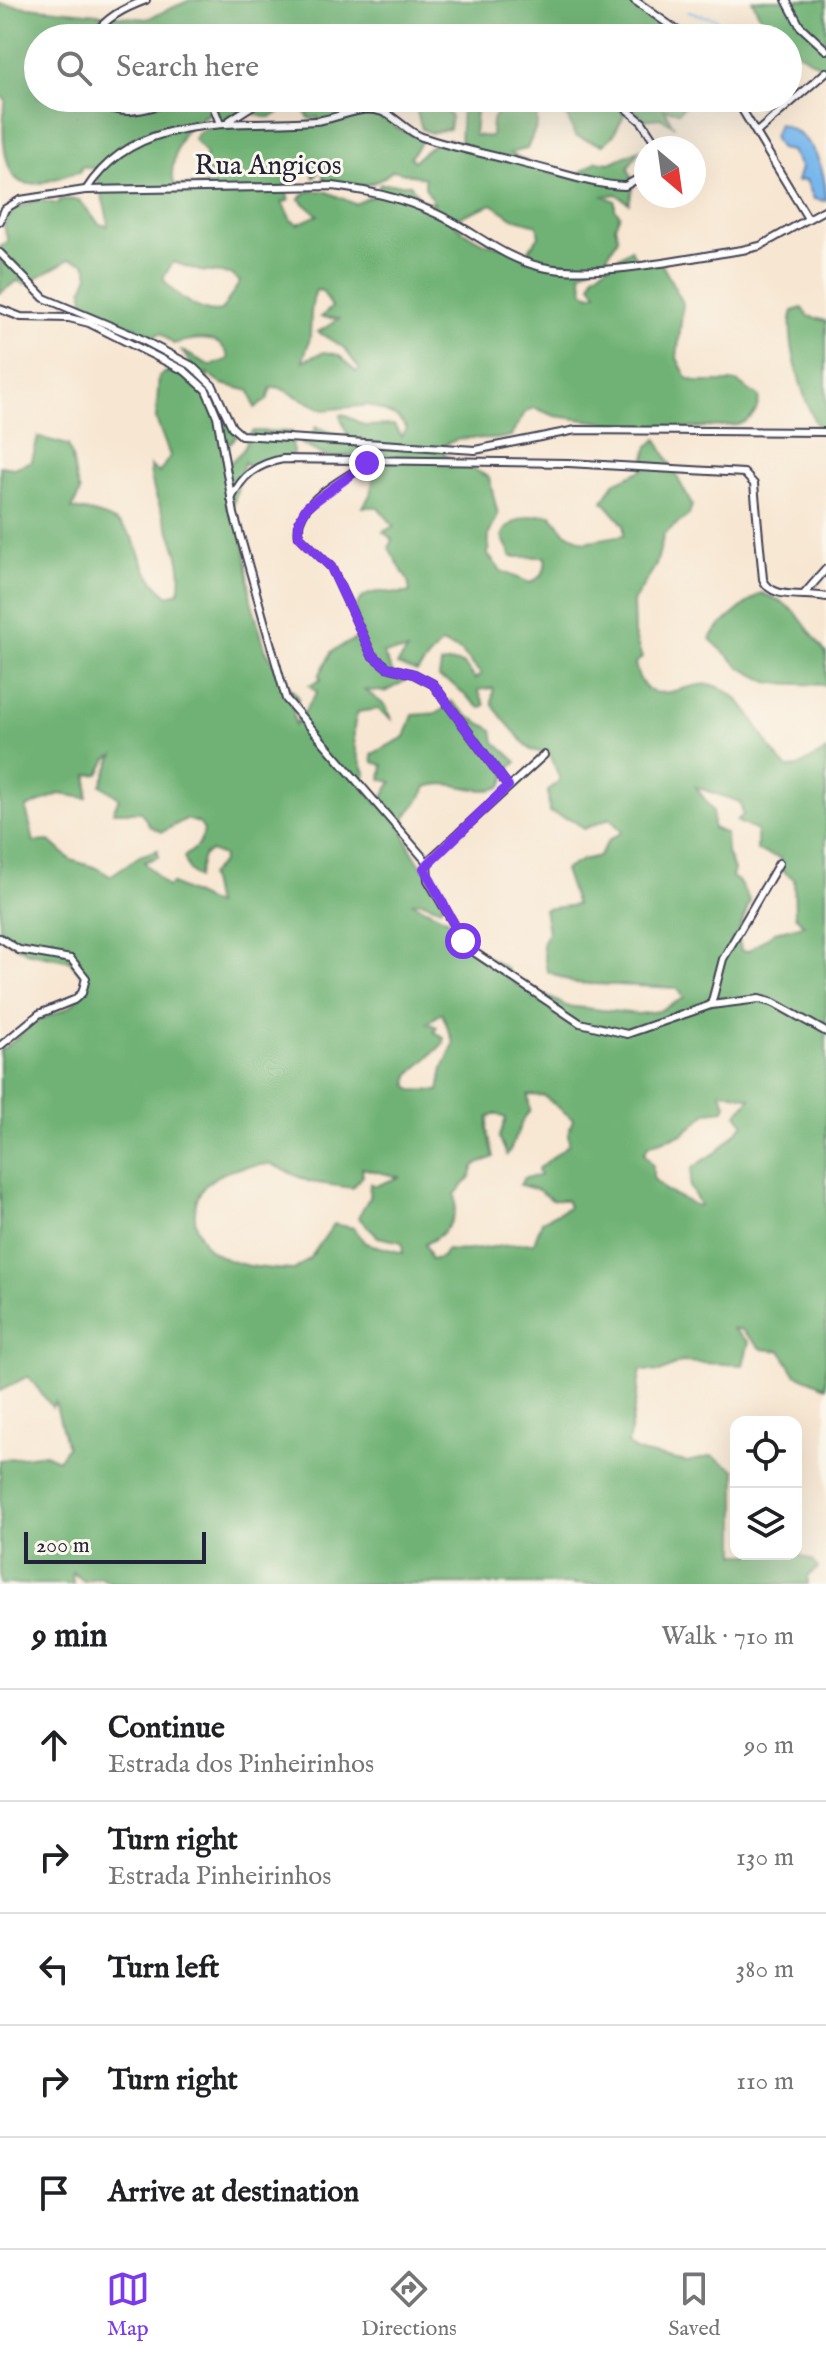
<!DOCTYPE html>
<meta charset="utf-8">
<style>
:root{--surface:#fff;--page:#f2f2f2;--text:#202124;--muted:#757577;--line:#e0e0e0;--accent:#7c3aed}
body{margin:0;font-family:"IM FELL English",serif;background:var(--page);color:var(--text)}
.controls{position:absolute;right:24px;bottom:24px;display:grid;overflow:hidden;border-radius:16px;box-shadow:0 8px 32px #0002}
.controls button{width:72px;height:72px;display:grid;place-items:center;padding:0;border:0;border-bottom:2px solid var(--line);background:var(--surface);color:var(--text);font:40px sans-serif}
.compass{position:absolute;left:634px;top:136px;width:72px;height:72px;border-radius:50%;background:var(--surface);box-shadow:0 8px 32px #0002;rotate:151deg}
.scale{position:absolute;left:24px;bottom:20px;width:182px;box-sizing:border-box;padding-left:8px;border:4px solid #22223b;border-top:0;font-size:22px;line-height:28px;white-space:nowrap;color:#22223b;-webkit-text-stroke:6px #fbf7ec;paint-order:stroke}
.stop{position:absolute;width:24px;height:24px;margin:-18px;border:6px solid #7c3aed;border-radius:50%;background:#fff}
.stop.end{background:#7c3aed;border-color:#fff;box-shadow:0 2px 8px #0008}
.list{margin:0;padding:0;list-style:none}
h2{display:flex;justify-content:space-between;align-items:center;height:104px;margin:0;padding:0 32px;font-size:34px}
h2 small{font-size:26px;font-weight:400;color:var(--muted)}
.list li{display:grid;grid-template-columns:52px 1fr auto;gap:24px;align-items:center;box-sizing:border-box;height:112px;padding:0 32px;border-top:2px solid var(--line)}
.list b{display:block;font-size:30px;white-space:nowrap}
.list p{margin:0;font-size:26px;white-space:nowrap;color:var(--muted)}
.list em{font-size:26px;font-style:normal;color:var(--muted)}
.icon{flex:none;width:44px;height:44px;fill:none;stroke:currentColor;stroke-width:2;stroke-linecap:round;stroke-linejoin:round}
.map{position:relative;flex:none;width:826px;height:1584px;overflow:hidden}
.search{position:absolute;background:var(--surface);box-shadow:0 8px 32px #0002;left:24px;right:24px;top:24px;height:88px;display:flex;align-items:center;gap:20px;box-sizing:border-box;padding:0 28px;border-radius:44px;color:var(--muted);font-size:30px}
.sheet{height:664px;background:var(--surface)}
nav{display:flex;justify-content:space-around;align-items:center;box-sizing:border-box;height:112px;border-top:2px solid var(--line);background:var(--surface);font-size:22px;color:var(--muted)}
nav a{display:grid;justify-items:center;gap:4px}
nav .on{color:var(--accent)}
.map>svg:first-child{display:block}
</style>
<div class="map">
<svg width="826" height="1584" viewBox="0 0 826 1584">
<rect width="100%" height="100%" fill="#fbf7ec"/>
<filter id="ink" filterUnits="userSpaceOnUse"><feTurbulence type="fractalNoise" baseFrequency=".0125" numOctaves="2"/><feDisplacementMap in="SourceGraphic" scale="16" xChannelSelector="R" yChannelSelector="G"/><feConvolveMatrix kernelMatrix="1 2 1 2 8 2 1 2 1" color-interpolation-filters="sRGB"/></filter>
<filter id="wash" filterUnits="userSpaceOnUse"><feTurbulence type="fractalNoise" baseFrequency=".006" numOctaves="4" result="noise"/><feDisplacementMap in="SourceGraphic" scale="32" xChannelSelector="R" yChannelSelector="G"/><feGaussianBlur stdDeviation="1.8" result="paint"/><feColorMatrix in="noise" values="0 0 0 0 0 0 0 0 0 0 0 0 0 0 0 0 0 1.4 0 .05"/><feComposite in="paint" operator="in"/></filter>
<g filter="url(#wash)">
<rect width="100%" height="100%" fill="#f7e6d1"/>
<g fill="#70b275" stroke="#496a58" stroke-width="2" fill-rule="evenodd">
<path d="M190,0H625L641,7L666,27L697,38H38V98H291C277,117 271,124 247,110L235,116C251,129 302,129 318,120V117L310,119L293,98H384L379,112L397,128L423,140L410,157L414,161L435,143L450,139L460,145L462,105L455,103L446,109L451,117L449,129L431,133L422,129L417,113L421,98H477L474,135L491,137L492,121L504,98H620L624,115L613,136L603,145L575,136C567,113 565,110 542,107L537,112V125L527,149L510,153L551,174H578L597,161L610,163L639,150L628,168L634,183L629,203L616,194L604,196L615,201V209L620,215L615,226L618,238L606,258L581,273L584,292L591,295L597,293L591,285L594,275L631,249L636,259L660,261L683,303L677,358L687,378L698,382H737L759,397C758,412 752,420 737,425L676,429L631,426L555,416L535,408L526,411L511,436C481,445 472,429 441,447L446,456L489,477L498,515L489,534L488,555L501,571L530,583C542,577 547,571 545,557H512L502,537C507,519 534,514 551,515L565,532L584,542L624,535V525L603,501L614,483L642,470L648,446L657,439L692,505L689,515L664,534L656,565L633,602L634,634L642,658L635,663C645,720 688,676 716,686C753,699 760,744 788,768L798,767L826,751V1387L795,1374L781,1351L762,1349L742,1330L732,1328L749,1342L743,1365L681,1362L660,1372L641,1370L628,1444L635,1451L687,1462L712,1456L736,1470V1554H796V1537L801,1556L813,1561L818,1568L808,1576V1584H114L100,1577L84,1581L72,1572L73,1584H0V1460L45,1454L58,1460L67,1447L55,1402L52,1407L28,1376L0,1391V1050C13,1044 19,1034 30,1026C54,1009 77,1015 86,981L70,961L26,952L0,936V466L14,468L32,461L38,437L68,445C75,460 73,476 80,492L72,509C159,521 120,558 169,596L179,592C189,548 151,508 150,466L159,473L170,456L156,419L159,376L169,371L190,378L184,368L192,366L182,351L211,366L229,359C222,332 192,339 173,344L161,333L147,339L136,332V326H119L84,307L83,289L89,275L85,263L70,259L26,284L17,281L0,293V246L8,242L4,225L13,209L39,200L57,204L61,199L79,200L99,224L108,226C108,205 96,189 96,169L82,166L80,172C63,174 49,184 31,184C0,186 1,122 6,100L0,95V4L147,19ZM216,110L222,122L199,132L194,139L205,153L207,185H176C170,178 172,171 174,161C180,130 187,125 216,110ZM304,163L311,167L314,178L322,167L324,180C348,192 374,188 393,170L425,178V187L434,203L421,200L410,184H380L375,195L355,204L325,191H308L299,199L318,215L298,224L291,220L282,202L289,201L285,186ZM492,204L513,218L537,225L539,236L529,250L537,261L524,259L514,246C487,250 465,234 446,217L462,216ZM173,262L200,271L231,274L240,282L221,311C203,316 172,294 163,278ZM316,290L322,291L332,307L321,317L339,319L318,332L344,348L360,370L356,372L339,355L324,352L303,361C305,352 310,343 310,335C311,319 310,305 316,290ZM207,373L222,384L250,391L255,408L267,400L271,388L278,387L324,410L369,405L397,417L407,428L401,436L394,425L365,426L343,414L340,416L349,439L316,427L311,437L298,438L301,444L331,459L350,455L370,465L374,475L370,495L363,507H378L394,526L383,532L393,540L389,548L408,581L410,592C399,596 389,591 378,592C351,595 352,618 358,638L332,651L319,676L321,680L309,685L317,692L295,725L293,709L299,698L281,677L265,648L251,600L242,525L231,514L244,462L252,470L293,454L292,432L252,431L243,450L228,465L225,448L237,436C226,416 209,407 198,386L210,395ZM441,643L461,651L481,674L475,679C465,663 461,660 441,664L439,678L451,683L480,708L485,705L478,690L493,688C494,693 492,697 492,702C494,711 523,741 531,750L550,754L560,780L548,791L549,812L574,821L584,829L610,818L622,832L609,840L599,856L582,860L564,870L576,905L544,909L548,932L542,943L547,971L573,983L677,988L684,998L659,1011L638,1014L566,1006L527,986L516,985L506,968L468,945L449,920L413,903L421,901L439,908L443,905C438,879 395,842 405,819C411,807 422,801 426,787C453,777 478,798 502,786L509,769L517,762L495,742L493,730L468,716L451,701L450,710L444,708L438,713L413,715L405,737L372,754L373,762L383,765L381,779L392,782L378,804L363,785L366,774C356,754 349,735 358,712L378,709L391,719L386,706L365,690L385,692L405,681L393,673L383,653L407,651L397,665L417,672ZM114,755L101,785L119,798L113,812H141L150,826L162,832L186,819L199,823L204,830C201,846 195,848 184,857L189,870L197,878L203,856L211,851L223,856L222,862L209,875L215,905L172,884L167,887L144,862L158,857V850L140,856L110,876L97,868L71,860L50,841L34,842L26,808L59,794L87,798L88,775L99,774L108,758ZM696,787L740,802L743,815L736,821L757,831V851L780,858L783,871L794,879L795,916L804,925L775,932L748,951H741L738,934L750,901L738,881L732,877L734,870L727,853L726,834L713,828V811ZM442,1013L454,1044L443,1068L439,1091L412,1090L408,1085L409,1075L444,1043V1037L434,1032L437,1027L427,1023ZM720,1091L751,1098L737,1114L744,1124L718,1151L692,1168L690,1187L700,1205L697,1206L666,1191L653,1178V1166L644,1153L649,1145L683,1134L708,1112L724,1110L726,1104ZM528,1095L544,1096L573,1119L568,1133L569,1144L538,1169L540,1176L524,1178L520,1185L538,1190L552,1200H566L569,1207L542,1221L534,1243C504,1243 477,1253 446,1250L442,1257L431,1260L425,1244C446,1234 459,1218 455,1194L470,1178L474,1166L494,1157L487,1128L489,1117L496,1114L506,1118L499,1137L507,1155C517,1141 518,1122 530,1111ZM271,1164L310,1182L352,1188L363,1176L362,1168L399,1177L376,1186L370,1183L369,1198L358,1217L378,1237L402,1242L403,1253L365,1243L354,1228L334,1224L310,1258L294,1270C266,1269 233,1267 210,1250C202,1243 195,1227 195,1216C193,1174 237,1166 271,1164Z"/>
<polygon points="752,0 826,0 826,70 788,46 788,38 771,38"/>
<polygon points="625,98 691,98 679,112 664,109 673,125 660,118 644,120"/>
<path d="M802,308L808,316L826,321V433H822C806,414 783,333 793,311Z"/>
<path d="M762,593L781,601L796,613L826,653V685L770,683L741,668L710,639C714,628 751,599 762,593Z"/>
</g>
<path fill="#78b7ec" stroke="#4d6c94" stroke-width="2" d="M779,124C814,135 826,168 826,201L814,199L806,180L797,181L801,168L791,151L780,149L773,137Z"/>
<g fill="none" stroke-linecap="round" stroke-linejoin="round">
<polyline stroke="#78b7ec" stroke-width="2" points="688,12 716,19 727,38"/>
</g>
</g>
<g filter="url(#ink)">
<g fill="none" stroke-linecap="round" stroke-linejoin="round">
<defs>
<g id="minor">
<polyline points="634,0 688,38"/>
<polyline points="786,0 800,26 826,50"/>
<path d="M91,38C107,17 122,9 146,0"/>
<path d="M92,98C121,122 151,107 183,98"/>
<polyline points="210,98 219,121"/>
<polyline points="613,98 642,122 659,148"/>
<polyline points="735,98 807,217"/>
<polyline points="230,120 264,98"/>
<polyline points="757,132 826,72"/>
<path d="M86,190C137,110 235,127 315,121C334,120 355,107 375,110C393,112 405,131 422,137C457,149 494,155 529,165C559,172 593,185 625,186L646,174"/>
<path d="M0,221L5,209L20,200L85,190L333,186C373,191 414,201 449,220C481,237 506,259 542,267C596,279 686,258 742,250L760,246L826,209"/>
<polyline points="0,253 44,298 137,337 192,366 213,386 232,427 241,435 475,450 576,430 826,432"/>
<polyline points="0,309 21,317 69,318 89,323 185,371 206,390 217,416 234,514 286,699 427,862"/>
<path d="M367,463C344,480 293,502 299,536L331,567L372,655L387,667L414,674L433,684L508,786"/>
<path d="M231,499C242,475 257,464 283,459L568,463L744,473L754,484L763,579C771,601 806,592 826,597"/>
<polyline points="805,593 826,569"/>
<polyline points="427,862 428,880 468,948 580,1023 627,1034 711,1005 759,999 774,1003 826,1032"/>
<polyline points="427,862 544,755"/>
<polyline points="0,938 19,950 71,959 86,978 82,993 74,1000 39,1014 0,1046"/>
<polyline points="711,1005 723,959 779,863"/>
</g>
</defs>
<use href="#minor" stroke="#423f52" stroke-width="10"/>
<use href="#minor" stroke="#fff" stroke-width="6"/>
</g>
</g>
<g fill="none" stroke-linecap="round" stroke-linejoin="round" filter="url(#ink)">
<polyline stroke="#7c3aed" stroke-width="10" points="367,463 307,507 299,521 299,536 331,567 372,655 387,667 414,674 433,684 508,786 424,868 463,941"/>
</g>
<g text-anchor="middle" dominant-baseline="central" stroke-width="6" stroke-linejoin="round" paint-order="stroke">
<g font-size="28" fill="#22223b" stroke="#fbf7ec">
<text x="268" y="166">Rua Angicos</text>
</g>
</g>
</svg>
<div class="controls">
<button><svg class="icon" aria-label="locate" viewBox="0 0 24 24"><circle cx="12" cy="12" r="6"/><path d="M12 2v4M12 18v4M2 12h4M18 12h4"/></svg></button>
<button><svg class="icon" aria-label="layers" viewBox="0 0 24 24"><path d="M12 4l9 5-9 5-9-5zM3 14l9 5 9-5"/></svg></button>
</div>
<svg class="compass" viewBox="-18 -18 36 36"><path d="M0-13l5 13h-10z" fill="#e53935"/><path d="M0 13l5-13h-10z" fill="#757577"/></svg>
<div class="scale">200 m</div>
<div class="stop" style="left:463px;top:941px"></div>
<div class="stop end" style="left:367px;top:463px"></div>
<div class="search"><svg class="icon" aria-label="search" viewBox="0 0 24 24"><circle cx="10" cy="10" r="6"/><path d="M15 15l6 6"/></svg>Search here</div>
</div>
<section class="sheet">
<h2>9 min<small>Walk · 710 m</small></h2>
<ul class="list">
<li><svg class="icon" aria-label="ahead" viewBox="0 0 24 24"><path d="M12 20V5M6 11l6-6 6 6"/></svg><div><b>Continue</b><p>Estrada dos Pinheirinhos</p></div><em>90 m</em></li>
<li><svg class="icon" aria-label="right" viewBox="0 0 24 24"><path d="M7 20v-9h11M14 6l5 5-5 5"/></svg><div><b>Turn right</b><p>Estrada Pinheirinhos</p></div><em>130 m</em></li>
<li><svg class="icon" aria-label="left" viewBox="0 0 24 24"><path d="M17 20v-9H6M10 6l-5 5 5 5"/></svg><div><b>Turn left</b></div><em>380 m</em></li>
<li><svg class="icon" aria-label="right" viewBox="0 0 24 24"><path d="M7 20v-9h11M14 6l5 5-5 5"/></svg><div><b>Turn right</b></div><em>110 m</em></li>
<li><svg class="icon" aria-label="arrive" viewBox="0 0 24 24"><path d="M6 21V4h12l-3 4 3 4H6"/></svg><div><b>Arrive at destination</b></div></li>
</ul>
</section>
<nav>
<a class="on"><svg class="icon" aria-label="map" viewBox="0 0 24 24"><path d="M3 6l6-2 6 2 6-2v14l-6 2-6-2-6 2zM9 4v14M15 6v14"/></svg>Map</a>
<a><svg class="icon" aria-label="directions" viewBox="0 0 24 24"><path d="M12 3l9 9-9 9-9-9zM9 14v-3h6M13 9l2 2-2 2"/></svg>Directions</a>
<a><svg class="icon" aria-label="saved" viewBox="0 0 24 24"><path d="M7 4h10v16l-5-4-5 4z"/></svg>Saved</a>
</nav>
